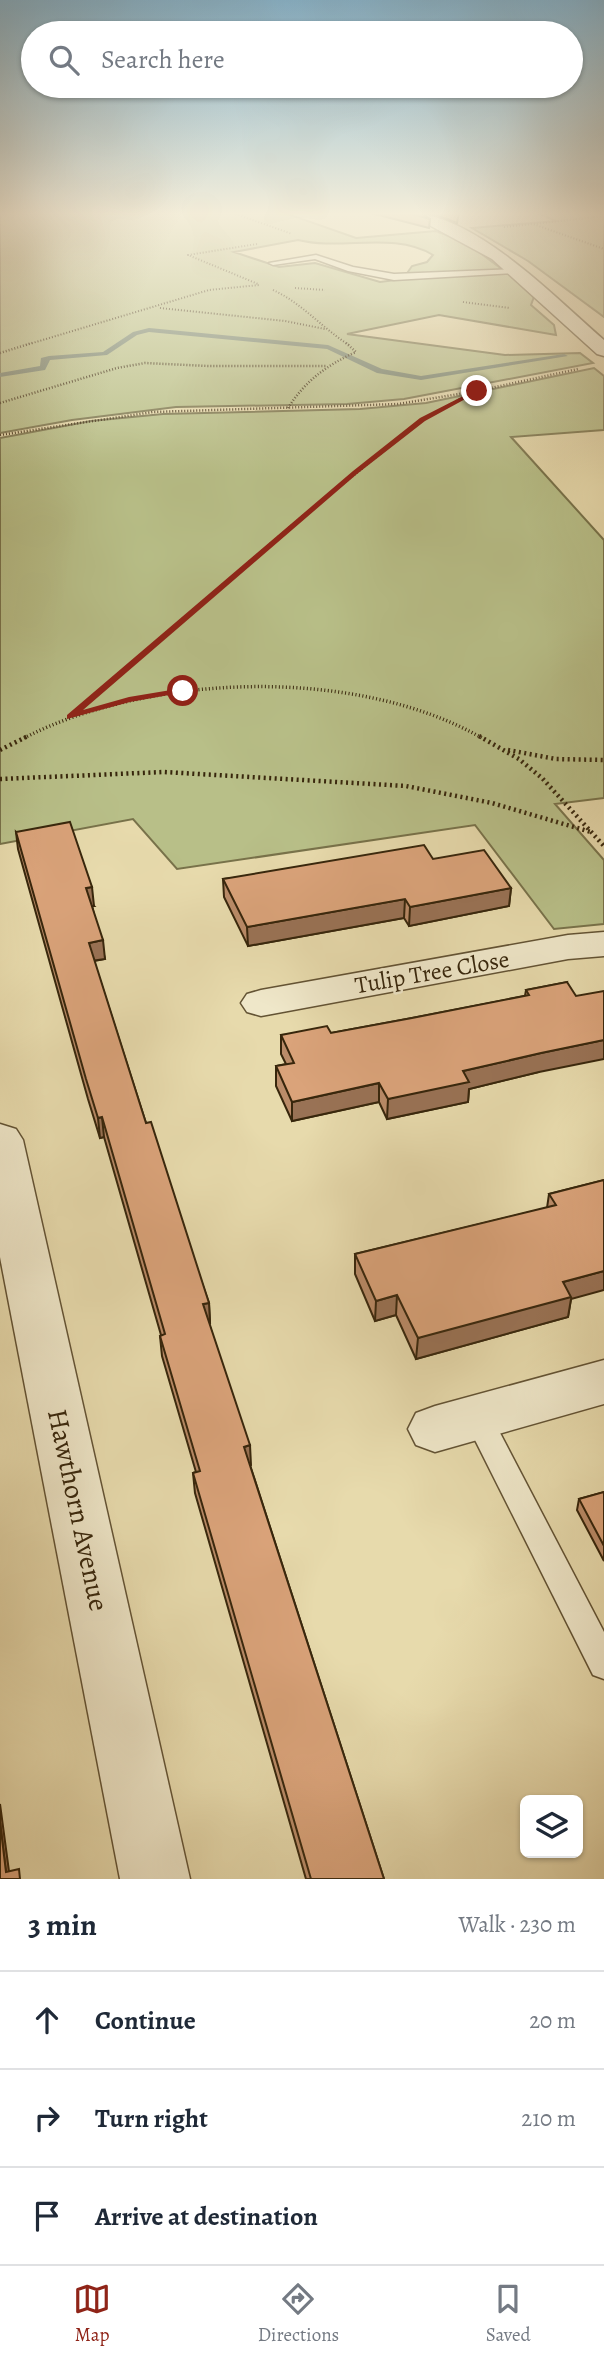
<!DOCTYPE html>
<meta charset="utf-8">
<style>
:root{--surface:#fff;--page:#f2f2f3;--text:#1f2937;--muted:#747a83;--line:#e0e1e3;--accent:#8f2418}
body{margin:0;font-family:Alegreya,serif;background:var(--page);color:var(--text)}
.controls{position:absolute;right:21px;bottom:21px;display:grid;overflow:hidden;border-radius:10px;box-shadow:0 2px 5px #0004}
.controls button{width:63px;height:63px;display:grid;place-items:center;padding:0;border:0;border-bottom:2px solid var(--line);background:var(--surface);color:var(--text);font:35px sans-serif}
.stop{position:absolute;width:21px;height:21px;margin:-16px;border:5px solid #8f2418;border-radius:50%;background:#fff}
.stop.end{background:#8f2418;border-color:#fff;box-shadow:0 2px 7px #0008}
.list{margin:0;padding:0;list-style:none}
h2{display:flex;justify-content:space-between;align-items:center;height:91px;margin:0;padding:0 28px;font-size:30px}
h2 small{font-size:23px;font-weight:400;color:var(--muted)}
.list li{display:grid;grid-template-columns:46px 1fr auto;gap:21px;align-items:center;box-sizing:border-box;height:98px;padding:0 28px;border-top:2px solid var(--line)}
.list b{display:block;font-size:26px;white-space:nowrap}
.list em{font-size:23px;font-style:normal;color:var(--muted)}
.icon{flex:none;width:38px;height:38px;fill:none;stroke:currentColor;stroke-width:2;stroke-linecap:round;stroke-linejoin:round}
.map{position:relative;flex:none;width:604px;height:1879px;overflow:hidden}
.search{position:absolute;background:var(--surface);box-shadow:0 2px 5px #0004;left:21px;right:21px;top:21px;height:77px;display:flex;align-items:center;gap:18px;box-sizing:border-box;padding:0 24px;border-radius:38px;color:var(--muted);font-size:26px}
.sheet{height:385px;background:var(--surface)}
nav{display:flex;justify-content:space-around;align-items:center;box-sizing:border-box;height:98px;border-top:2px solid var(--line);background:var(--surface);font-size:19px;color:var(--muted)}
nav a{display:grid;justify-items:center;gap:4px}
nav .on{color:var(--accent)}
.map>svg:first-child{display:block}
</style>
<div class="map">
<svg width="604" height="1879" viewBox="0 0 604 1879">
<rect width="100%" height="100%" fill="#e7daac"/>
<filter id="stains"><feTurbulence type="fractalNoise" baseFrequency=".00286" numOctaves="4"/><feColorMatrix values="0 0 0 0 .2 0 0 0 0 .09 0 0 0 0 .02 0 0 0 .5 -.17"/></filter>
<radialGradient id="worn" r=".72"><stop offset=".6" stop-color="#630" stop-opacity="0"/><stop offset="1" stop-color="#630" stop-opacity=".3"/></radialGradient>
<g fill="#b8bf88" stroke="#78724a" stroke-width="2" fill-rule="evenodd">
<path d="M0,212H282L356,238L436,231L467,243L535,294L531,305L554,325L556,335L439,315L347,334L505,355L580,353L593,363L404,399L347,404L176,407L72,420L0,433ZM298,240C342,251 393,231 433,255L427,262L412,266L403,279L380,282L315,263L279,267L234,252Z"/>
<polygon points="536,212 604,212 604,317 528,261 472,228 556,221"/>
<polygon points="594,368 604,376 604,430 511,437 604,540 604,798 555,804 604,860 604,924 554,929 475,825 177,869 133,819 0,844 0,438 91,421 163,414 360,409 426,403"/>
</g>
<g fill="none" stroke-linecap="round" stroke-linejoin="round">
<polygon fill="#717f6d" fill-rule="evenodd" points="149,328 328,345 382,369 421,376 564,354 568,356 421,380 377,373 327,349 149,332 137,335 107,355 50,360 45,370 0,377 0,373 40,366 41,358 49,356 103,352 133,332"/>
<defs>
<g id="service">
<polygon points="316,255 353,267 394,274 515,269 519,271 515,273 394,280 348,271 315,259 273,265 269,263"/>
<polygon points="478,1407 488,1410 604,1632 604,1679 593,1675 464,1418 468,1410"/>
</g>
<g id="minor">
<polygon points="604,932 604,956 568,959 261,1016 247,1012 241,1003 247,994 261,990 568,935"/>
<polygon points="0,1124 16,1129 23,1140 190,1879 120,1879 0,1257"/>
<polygon points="604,1360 604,1404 435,1452 416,1445 408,1429 416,1413 435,1406"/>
</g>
<path id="tertiary" d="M405,212C474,212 554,297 604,340V356L597,354L492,259Z"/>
</defs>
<use href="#service" stroke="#635334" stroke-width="3"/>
<use href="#minor" stroke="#635334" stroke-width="3"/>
<use href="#tertiary" stroke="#635334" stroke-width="3"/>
<g stroke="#37260c" stroke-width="2" stroke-dasharray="1 2" stroke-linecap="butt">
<polyline points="230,212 292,234"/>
<polyline points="534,224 604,216"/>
<polyline points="504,227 533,224 604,249"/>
<polyline points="257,244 188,255 258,284"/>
<polyline points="295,288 325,290"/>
<path d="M273,290C302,303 322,328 349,345"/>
<polyline points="463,302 510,308"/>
<polyline points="160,308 285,321 325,329"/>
<polyline points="26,345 209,290 259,285"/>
</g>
<g stroke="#37260c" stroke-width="2.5" stroke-dasharray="1 2" stroke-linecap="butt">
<polyline points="0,353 32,343"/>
<polyline points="0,403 117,368 145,363 208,366 326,366"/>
<path d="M288,408C305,381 327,365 356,352L346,343"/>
<polyline points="0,435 153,412 398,404 477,391 578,369"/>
<polyline points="303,516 422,420 469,394"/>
</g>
<g stroke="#37260c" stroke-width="3.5" stroke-dasharray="1 2.5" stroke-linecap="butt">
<polyline points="71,715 306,514"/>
<path d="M24,738C151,673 356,666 482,738"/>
</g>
<g stroke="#37260c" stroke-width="4.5" stroke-dasharray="2 3.5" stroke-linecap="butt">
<polyline points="479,736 519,759 542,778 604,846"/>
<polyline points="0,750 28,736"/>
<polyline points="508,750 556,759 604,760"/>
<polyline points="0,779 164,772 406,786 492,803 591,832"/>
</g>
<use href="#service" fill="#efe7c9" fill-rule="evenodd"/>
<use href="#minor" fill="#efe7c9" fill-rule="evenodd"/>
<use href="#tertiary" fill="#efe7c9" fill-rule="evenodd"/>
</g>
<g fill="#bb8c69" stroke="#37260c" stroke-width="2">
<polygon points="367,212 420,212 430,219 429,228"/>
<polygon points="420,212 459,212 457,223 432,213"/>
<polygon points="16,832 94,906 92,906 105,959 94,961 146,1123 209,1303 210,1323 209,1323 250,1465 384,1879 306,1879 195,1493 193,1473 196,1472 162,1356 160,1336 161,1335 104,1137 100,1138 88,1099 18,849"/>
<polygon points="433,859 511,888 509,906 409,926 404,918 248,946 224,897 223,879"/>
<polygon points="567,982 539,1072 469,1089 468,1102 387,1119 379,1102 292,1121 276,1086 276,1066 286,1064 281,1054 281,1035 331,1033 412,1018 525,996 526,990"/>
<polygon points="604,1180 571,1299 568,1317 416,1359 396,1315 375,1321 355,1274 355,1254 547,1208 549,1194"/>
<polygon points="604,1492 604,1561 577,1510 579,1499"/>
</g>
<g fill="#997255" stroke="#37260c" stroke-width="2">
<polygon points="92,887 94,906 88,907 86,888"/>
<polygon points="511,888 509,906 409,926 410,907"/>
<polygon points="405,899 404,918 248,946 247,927"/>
<polygon points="103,940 105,959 91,961 89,943"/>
<polygon points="604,1040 604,1059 539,1072 469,1089 468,1102 387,1119 388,1099 463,1071 541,1053"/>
<polygon points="379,1083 379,1102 292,1121 292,1102"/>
<polygon points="102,1117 104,1137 100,1138 98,1118"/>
<polygon points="604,1271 604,1290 571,1299 568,1317 416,1359 418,1338 563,1282"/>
<polygon points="397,1295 396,1315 375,1321 376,1301"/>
<polygon points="209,1303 210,1323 204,1324 203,1304"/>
<polygon points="250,1445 251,1465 245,1467 244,1447"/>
<polygon points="0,1804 10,1879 6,1872 0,1822"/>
</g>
<g fill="#daa37a" stroke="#37260c" stroke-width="2">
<polygon points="405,212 420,212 430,219"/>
<polygon points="70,822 92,887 86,888 103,940 89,943 146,1123 151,1122 209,1303 203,1304 250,1445 244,1447 384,1879 311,1879 193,1473 200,1471 160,1336 165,1334 102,1117 98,1118 86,1079 16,832"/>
<polygon points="424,845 433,859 484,850 511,888 410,907 405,899 247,927 223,879"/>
<polygon points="567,982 576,996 604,991 604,1040 541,1053 463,1071 469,1082 388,1099 379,1083 292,1102 276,1066 294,1063 281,1035 327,1026 331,1033 412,1018 529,995 526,990"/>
<polygon points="604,1180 604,1271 563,1282 571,1297 418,1338 397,1295 376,1301 355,1254 556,1205 549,1194"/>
<polygon points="604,1492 604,1546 579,1499"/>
<polygon points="0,1822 6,1872 19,1869 20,1879 0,1879"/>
</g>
<linearGradient id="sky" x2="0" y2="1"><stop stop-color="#87b6d0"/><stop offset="0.45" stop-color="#f4eeda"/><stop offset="1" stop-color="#f4eeda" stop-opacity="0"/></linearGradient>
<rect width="604" height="475" fill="url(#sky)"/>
<polygon fill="#8f2418" points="475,390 480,391 425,421 357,474 83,710 129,697 183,688 186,689 186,692 130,702 67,719 67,715 353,471 420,418"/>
<g text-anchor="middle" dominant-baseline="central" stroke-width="5" stroke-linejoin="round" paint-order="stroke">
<g font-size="24" fill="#37260c" stroke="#efe7c9">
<text transform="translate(432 972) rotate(-10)">Tulip Tree Close</text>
</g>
<g font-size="28" fill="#37260c" stroke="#efe7c9">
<text transform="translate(78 1510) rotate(78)">Hawthorn Avenue</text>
</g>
</g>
<rect width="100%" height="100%" filter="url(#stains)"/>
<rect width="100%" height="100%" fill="url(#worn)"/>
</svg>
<div class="controls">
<button><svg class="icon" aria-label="layers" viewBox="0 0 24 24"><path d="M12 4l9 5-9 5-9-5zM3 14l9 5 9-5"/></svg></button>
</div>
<div class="stop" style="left:183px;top:691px"></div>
<div class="stop end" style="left:477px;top:391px"></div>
<div class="search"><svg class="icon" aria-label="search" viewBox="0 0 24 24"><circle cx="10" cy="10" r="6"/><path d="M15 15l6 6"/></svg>Search here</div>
</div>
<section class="sheet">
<h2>3 min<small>Walk · 230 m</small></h2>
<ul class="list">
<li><svg class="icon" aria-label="ahead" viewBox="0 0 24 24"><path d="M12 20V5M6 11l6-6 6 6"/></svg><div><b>Continue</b></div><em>20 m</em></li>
<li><svg class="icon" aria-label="right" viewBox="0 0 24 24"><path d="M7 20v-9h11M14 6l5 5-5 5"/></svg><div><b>Turn right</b></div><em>210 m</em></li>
<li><svg class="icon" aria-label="arrive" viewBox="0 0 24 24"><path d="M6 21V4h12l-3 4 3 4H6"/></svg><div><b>Arrive at destination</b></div></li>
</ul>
</section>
<nav>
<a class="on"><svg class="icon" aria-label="map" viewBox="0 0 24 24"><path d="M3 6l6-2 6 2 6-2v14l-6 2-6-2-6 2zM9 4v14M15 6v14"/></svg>Map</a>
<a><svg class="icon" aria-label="directions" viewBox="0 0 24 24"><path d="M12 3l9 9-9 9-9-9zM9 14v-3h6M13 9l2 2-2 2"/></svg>Directions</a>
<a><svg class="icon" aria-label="saved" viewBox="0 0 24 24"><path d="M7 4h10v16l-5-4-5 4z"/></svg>Saved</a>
</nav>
